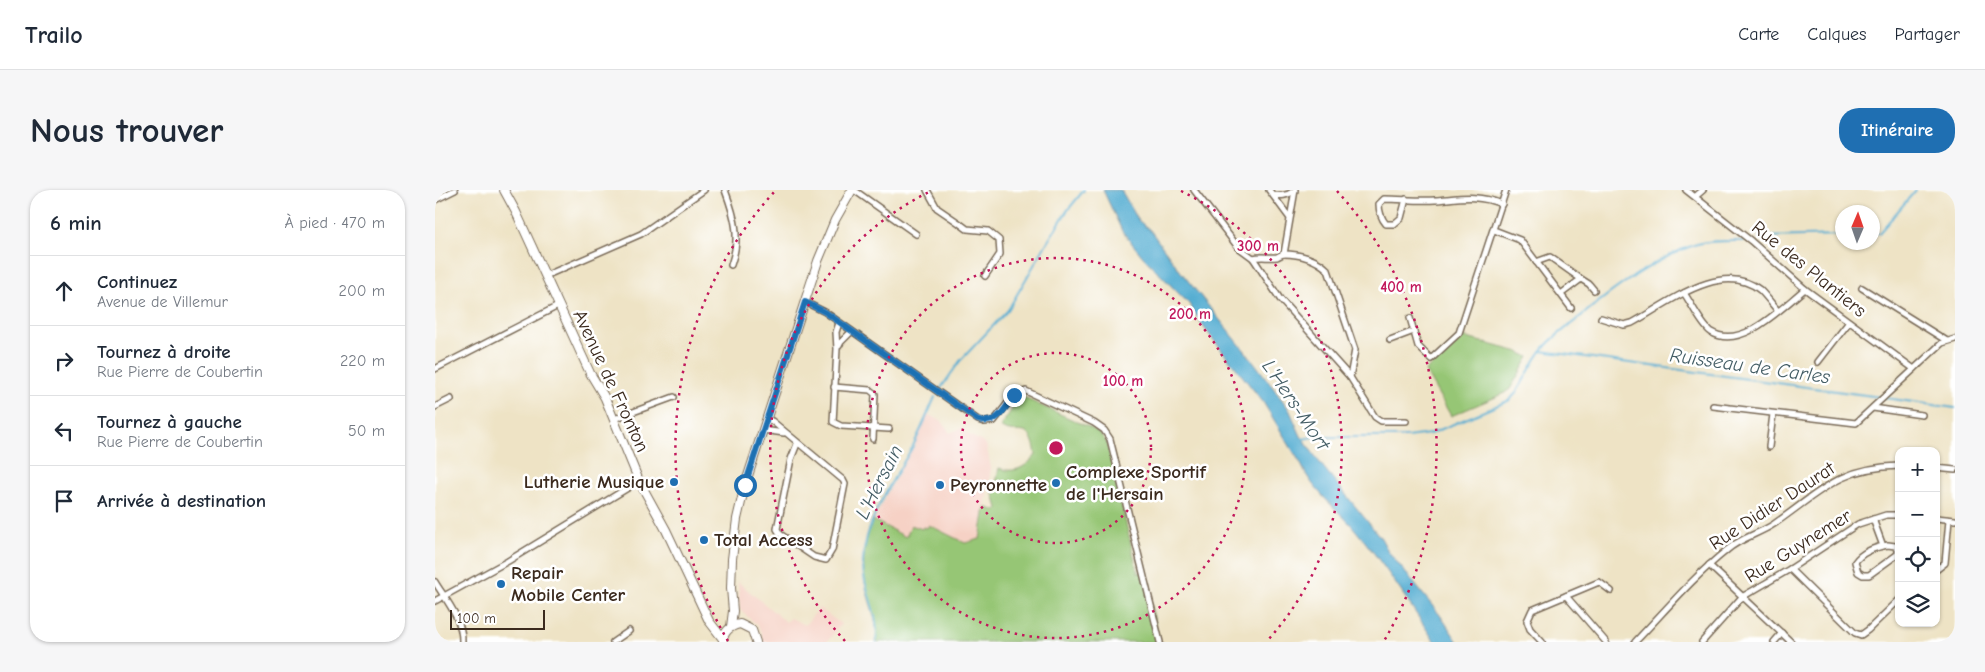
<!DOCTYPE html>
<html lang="fr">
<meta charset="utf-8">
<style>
:root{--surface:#fff;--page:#f6f6f7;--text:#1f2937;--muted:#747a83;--line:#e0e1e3;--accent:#1f6fb2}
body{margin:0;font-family:"Comic Neue",sans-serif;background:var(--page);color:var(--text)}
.controls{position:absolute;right:15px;bottom:15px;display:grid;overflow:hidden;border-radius:10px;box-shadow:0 1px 4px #0004}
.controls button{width:45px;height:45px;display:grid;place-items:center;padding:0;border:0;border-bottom:1px solid var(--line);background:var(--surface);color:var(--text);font:25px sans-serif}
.compass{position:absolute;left:1400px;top:15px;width:45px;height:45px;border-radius:50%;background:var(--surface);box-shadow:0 1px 4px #0004;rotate:2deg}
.scale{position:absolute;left:15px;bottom:12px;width:95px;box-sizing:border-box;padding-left:5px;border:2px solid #3b2a1e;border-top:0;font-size:14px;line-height:18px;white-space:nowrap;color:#3b2a1e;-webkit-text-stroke:4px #fff;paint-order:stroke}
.stop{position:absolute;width:15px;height:15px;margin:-11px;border:4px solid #1f6fb2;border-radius:50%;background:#fff}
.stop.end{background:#1f6fb2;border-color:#fff;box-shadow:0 1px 5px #0008}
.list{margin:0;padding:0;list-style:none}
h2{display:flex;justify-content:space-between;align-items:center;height:65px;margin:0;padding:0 20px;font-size:21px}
h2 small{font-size:16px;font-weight:400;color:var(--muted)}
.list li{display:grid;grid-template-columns:32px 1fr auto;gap:15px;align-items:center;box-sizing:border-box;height:70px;padding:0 20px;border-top:1px solid var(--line)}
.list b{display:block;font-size:19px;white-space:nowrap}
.list p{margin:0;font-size:16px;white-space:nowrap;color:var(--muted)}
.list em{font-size:16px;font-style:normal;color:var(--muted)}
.icon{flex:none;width:28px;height:28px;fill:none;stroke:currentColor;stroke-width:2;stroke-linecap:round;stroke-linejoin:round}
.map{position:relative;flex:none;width:1520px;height:452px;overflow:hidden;border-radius:20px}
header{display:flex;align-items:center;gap:30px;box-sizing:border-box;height:70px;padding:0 25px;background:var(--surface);border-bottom:1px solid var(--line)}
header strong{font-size:24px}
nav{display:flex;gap:28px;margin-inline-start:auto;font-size:18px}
.intro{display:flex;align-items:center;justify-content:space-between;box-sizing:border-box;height:120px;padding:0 30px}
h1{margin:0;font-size:35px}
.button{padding:12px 22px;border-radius:20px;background:var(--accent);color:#fff;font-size:18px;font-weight:700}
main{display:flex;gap:30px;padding:0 30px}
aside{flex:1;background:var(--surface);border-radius:20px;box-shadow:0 1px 4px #0004}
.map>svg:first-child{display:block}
</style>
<header>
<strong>Trailo</strong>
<nav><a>Carte</a><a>Calques</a><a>Partager</a></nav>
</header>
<div class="intro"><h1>Nous trouver</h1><a class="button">Itinéraire</a></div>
<main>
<aside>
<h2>6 min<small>À pied · 470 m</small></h2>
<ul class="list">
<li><svg class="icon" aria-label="ahead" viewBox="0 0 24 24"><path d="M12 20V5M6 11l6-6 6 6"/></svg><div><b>Continuez</b><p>Avenue de Villemur</p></div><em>200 m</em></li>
<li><svg class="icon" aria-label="right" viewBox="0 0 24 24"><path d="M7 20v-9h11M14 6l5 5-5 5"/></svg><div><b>Tournez à droite</b><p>Rue Pierre de Coubertin</p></div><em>220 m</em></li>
<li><svg class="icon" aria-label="left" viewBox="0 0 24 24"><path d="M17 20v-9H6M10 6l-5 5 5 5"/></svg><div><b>Tournez à gauche</b><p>Rue Pierre de Coubertin</p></div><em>50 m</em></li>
<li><svg class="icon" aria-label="arrive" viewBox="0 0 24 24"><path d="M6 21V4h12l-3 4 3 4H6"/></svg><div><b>Arrivée à destination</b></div></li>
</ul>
</aside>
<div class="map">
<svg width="1520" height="452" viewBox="0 0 1520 452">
<rect width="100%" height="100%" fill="#fff"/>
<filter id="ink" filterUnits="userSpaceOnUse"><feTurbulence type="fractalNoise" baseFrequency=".02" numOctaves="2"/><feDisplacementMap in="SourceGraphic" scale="10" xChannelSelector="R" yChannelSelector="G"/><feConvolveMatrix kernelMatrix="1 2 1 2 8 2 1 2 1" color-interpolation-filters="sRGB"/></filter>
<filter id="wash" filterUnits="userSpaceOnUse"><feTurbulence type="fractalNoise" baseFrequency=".0096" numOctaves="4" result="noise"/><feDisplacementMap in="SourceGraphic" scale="20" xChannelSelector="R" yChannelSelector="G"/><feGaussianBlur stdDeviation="1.12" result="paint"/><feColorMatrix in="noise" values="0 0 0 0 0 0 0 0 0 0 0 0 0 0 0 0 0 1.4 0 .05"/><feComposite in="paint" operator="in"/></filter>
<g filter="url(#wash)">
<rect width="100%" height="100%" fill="#eee3c5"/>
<g fill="#f6d1c5">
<polygon points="493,225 506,230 515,243 529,237 530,243 551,254 556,278 545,349 530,353 494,335 492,339 471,347 439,330 451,305 480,255"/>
<polygon points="303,392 351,432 356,428 370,435 384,418 406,434 392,452 328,452 326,442 321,434 305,420"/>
</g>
<g fill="#96c675" stroke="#68784a">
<polygon points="1028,147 1084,162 1094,167 1075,199 1068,204 1016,226 990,181"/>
<path d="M587,207L656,238L664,243L671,251L703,383L708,382L725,452H441C444,435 436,418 432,402C426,378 428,353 438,330L471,347L476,335L487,339L488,337L492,338L494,335L530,353L545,349L550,317L561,321L563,318L559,304L564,278C580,284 591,277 601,265C596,228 581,249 565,237L584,209Z"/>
</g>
<path fill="#55add2" stroke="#486c78" d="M668,0H686L704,31L715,40L746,82L819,172L854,219L866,246L885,273L946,348L953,361L1005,425L1023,452H1000C973,412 948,372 917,336C900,317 876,299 866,274L828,212L770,139L754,114L708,67L687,41Z"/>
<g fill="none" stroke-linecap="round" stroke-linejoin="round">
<g stroke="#55add2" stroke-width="2">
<polyline points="1438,43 1444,43 1481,0"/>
<polyline points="1324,47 1408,45"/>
<polyline points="1106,161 1445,207"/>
<polyline points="506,198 525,171 573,120 613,51 632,21 649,0"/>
<polyline points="1450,208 1520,218"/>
<path d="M886,247H972L995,244L1075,210C1089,195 1095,174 1108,159C1117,148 1129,140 1140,131C1172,104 1219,69 1259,55C1274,50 1293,51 1309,51"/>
<polyline points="867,249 879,247"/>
<path d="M441,452C446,424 426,398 428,370C431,326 458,292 478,256C486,240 493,223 500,207"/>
</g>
</g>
</g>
<g filter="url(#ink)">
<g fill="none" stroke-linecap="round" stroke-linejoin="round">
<defs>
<g id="minor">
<path d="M290,0C300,27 306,47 296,75"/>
<polyline points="419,0 481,44"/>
<polyline points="492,0 502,18 524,33 532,39 553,41 564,50 565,64 550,86"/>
<polyline points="759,0 803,57 818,68 845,109 915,187 940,227 946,231 971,231"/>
<polyline points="834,0 854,27"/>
<polyline points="1251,0 1316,51 1370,99 1479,179"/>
<path d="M838,5C846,6 852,6 859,1"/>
<polyline points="1261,6 1268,0"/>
<path d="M971,9L966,28L959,34H951C946,28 944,22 944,14L949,9C966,9 983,11 1000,10C1026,8 1042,4 1067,14"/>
<polyline points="0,10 20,0"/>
<polyline points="1059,40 1085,50 1136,118"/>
<polyline points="849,64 860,0"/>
<path d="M818,68C826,66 833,68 842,67C844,66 847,64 849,64C865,64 882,69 893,80L920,160L915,187"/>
<polyline points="1101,72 1115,67 1146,89 1126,104"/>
<polyline points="110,86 206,44 269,0"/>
<polyline points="1146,89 1154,94 1159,100"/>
<polyline points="1427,98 1512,151"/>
<path d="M1249,103C1256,113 1267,136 1276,142C1307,161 1347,117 1370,99"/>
<polyline points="370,112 390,122 543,230 549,232 559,231 579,205 591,201 659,233 669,240 675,249 725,452"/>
<polyline points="975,128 983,156 996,169 1024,143 1071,0"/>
<path d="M1166,128L1189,135L1197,133C1231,115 1286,69 1325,100C1331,106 1337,114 1343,121"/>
<polyline points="404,133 401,142 402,159 398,232 406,236 454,239"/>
<polyline points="955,150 979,141"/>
<polyline points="404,156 406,152 416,142"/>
<polyline points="1383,172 1414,132"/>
<polyline points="0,179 123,116"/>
<polyline points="399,197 435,200 440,204 438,249"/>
<polyline points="1278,216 1421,233 1507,153 1520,149"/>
<polyline points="0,217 16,209"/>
<polyline points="1438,218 1487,225"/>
<polyline points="179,229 239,207"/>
<polyline points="331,229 337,231 408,290 410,294 397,360 391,370 379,367 345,344 342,339 356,269 362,254"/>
<polyline points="328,240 349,243"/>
<polyline points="1334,257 1338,224"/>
<polyline points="1501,278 1520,280"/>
<polyline points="1501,328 1520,330"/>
<polyline points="1438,329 1448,356"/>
<path d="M1453,355L1460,356L1463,359V364L1434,385H1428L1423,382L1420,372C1427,362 1441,357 1453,355Z"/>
<polyline points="1274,375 1356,452"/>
<polyline points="1355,379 1420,443 1426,445 1433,440 1464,410"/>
<polyline points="1501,380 1510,373 1514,330"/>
<path d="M0,392C11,410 28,430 27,452"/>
<polyline points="1131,406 1171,452"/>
<polyline points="0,411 73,371 204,291"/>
<polyline points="178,452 194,441"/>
<polyline points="1107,452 1095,439 1092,431 1097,420 1164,392 1176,401"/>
<path d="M1200,452C1230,421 1258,387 1292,360C1305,348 1324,344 1339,334C1384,303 1404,277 1464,276"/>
<polyline points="1267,452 1307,407 1355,379 1423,334 1451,325 1464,325"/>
<polyline points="1339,452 1347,443"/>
</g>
<polyline id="tertiary" points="1518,452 1520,450"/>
<g id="secondary">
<polyline points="69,0 81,22 155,183 170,208 204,291 231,340 274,431 288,449"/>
<polyline points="296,437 298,421 296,398 297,369 302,329 310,295 383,71 400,30 417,0"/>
<path d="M288,452C288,442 295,436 305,434L317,440L321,452"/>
</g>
</defs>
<use href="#minor" stroke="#7a6b58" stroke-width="8"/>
<use href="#tertiary" stroke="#7a6b58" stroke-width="9"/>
<use href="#secondary" stroke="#7a6b58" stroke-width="10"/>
<use href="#minor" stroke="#fff" stroke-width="5"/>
<use href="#tertiary" stroke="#fff" stroke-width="7"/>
<use href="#secondary" stroke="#fff" stroke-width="8"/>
</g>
</g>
<g fill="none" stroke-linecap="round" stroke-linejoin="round" filter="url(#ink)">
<path stroke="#1f6fb2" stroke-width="6" d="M310,295L370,112L390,122L543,230C562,236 570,219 579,205"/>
</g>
<g fill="none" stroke="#c2185b" stroke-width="2.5" stroke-dasharray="2.5 5">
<circle cx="621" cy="258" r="95"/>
<circle cx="621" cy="258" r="190"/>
<path d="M410 451A286 286 0 0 1 496 1M746 1A286 286 0 0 1 832 451"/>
<path d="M293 451A381 381 0 0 1 340 1M902 1A381 381 0 0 1 949 451"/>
</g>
<g fill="#1f6fb2" stroke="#fff" stroke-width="2">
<circle cx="239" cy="292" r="5"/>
<circle cx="621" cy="293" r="5"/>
<circle cx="505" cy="295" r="5"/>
<circle cx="269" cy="350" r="5"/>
<circle cx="66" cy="394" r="5"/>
</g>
<g text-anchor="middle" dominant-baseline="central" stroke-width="5" stroke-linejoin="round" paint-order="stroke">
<g font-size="19" fill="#3b2a1e" stroke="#fff">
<text transform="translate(1374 79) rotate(39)">Rue des Plantiers</text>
<text transform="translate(176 191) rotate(65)">Avenue de Fronton</text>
<text transform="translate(1337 316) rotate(-33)">Rue Didier Daurat</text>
<text transform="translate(1363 356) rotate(-32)">Rue Guynemer</text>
</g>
<g font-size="19" font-weight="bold" fill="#3b2a1e" stroke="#fff" text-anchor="start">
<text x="631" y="282">Complexe Sportif<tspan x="631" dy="22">de l'Hersain</tspan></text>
<text x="229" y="292" text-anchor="end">Lutherie Musique</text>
<text x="515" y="295">Peyronnette</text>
<text x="279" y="350">Total Access</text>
<text x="76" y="383">Repair<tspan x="76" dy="22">Mobile Center</tspan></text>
</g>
<g font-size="20" font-style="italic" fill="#455e66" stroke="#fff">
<text transform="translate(1315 176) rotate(8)">Ruisseau de Carles</text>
<text transform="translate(861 215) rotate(56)">L'Hers-Mort</text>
<text transform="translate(444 292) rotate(-63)">L'Hersain</text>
</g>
</g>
<circle cx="621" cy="258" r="8" fill="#c2185b" stroke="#fff" stroke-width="2.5"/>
<g font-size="15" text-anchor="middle" font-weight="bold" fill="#c2185b" stroke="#fff" stroke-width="5" stroke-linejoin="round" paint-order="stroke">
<text x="823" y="61">300 m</text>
<text x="966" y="102">400 m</text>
<text x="755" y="129">200 m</text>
<text x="688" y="196">100 m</text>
</g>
</svg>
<div class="controls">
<button>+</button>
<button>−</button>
<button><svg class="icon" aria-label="locate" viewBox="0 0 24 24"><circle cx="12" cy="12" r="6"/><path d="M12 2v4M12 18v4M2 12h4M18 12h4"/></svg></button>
<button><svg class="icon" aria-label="layers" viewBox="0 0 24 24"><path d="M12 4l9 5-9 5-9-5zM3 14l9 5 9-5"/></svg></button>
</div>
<svg class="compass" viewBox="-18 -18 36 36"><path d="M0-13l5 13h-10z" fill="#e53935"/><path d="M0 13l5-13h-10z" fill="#747a83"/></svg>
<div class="scale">100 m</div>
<div class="stop" style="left:310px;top:295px"></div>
<div class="stop end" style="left:579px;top:205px"></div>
</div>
</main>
